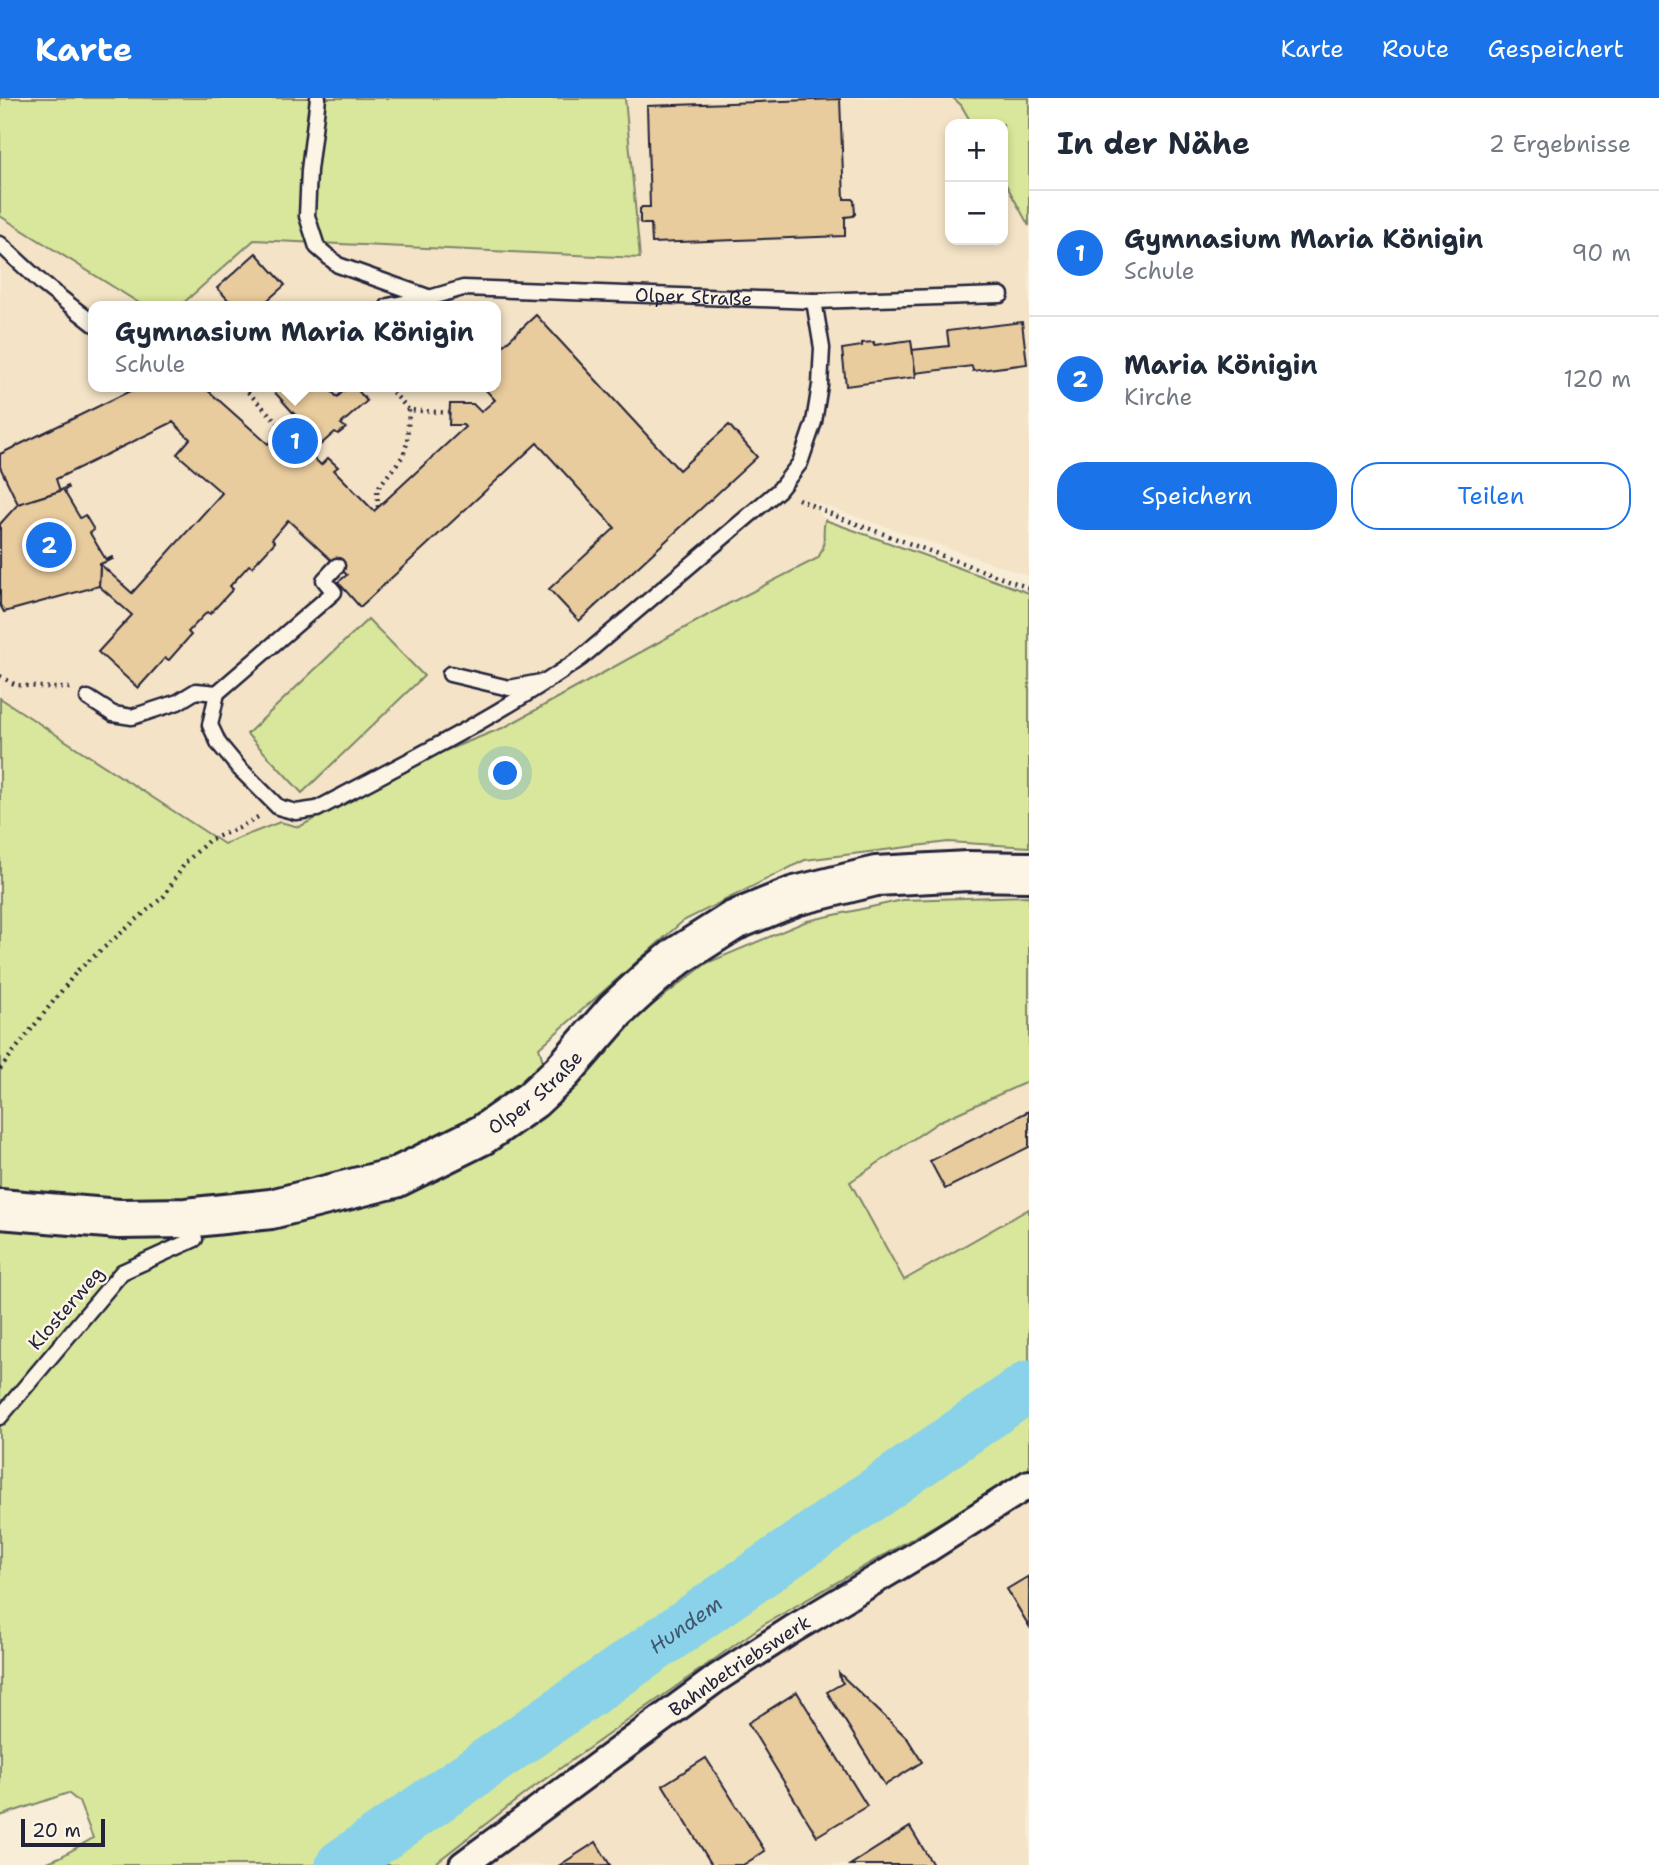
<!DOCTYPE html>
<html lang="de">
<meta charset="utf-8">
<style>
:root{--surface:#fff;--page:#f6f6f7;--text:#1f2937;--muted:#747a83;--line:#e0e1e3;--accent:#1a73e8}
body{margin:0;font-family:"Shantell Sans",sans-serif;background:var(--page);color:var(--text)}
.controls{position:absolute;right:21px;top:21px;display:grid;overflow:hidden;border-radius:14px;box-shadow:0 4px 10px #0003}
.controls button{width:63px;height:63px;display:grid;place-items:center;padding:0;border:0;border-bottom:2px solid var(--line);background:var(--surface);color:var(--text);font:35px sans-serif}
.scale{position:absolute;left:21px;bottom:18px;width:84px;box-sizing:border-box;padding-left:7px;border:4px solid #22223b;border-top:0;font-size:19px;line-height:24px;white-space:nowrap;color:#22223b;-webkit-text-stroke:5px #fcf5e5;paint-order:stroke}
.you{position:absolute;left:506px;top:676px;width:24px;height:24px;margin:-18px;border:5px solid #fff;border-radius:50%;background:#1a73e8;box-shadow:0 0 0 10px #1a73e833}
.badge{display:grid;place-items:center;width:46px;height:46px;border-radius:50%;background:var(--accent);color:#fff;font-size:23px;font-weight:700}
.pin{position:absolute;translate:-50% -50%;border:4px solid #fff;box-shadow:0 2px 7px #0006}
.popup{position:absolute;left:88px;top:203px;width:413px;height:91px;box-sizing:border-box;display:grid;place-content:center;border-radius:14px;background:var(--surface);filter:drop-shadow(0 2px 5px #0005);font-size:23px;white-space:nowrap;color:var(--muted)}
.popup b{font-size:26px;color:var(--text)}
.popup::after{content:'';position:absolute;left:50%;top:100%;margin-left:-14px;border:14px solid transparent;border-top-color:var(--surface)}
.list{margin:0;padding:0;list-style:none}
h2{display:flex;justify-content:space-between;align-items:center;height:91px;margin:0;padding:0 28px;font-size:30px}
h2 small{font-size:23px;font-weight:400;color:var(--muted)}
.list li{display:grid;grid-template-columns:46px 1fr auto;gap:21px;align-items:center;box-sizing:border-box;height:126px;padding:0 28px;border-top:2px solid var(--line)}
.list b{display:block;font-size:26px;white-space:nowrap}
.list p{margin:0;font-size:23px;white-space:nowrap;color:var(--muted)}
.list em{font-size:23px;font-style:normal;color:var(--muted)}
.actions{display:flex;gap:14px;padding:21px 28px}
.actions a{flex:1;padding:16px 0;border:2px solid var(--accent);border-radius:28px;text-align:center;font-size:24px;color:var(--accent)}
.actions .main{background:var(--accent);color:#fff}
.map{position:relative;flex:none;width:1029px;height:1767px;overflow:hidden}
header{display:flex;align-items:center;gap:42px;box-sizing:border-box;height:98px;padding:0 35px;background:var(--accent);color:#fff}
header strong{font-size:33px}
nav{display:flex;gap:38px;margin-inline-start:auto;font-size:24px}
main{display:flex}
aside{flex:1;background:var(--surface)}
.map>svg:first-child{display:block}
</style>
<header>
<strong>Karte</strong>
<nav><a>Karte</a><a>Route</a><a>Gespeichert</a></nav>
</header>
<main>
<div class="map">
<svg width="1029" height="1767" viewBox="0 0 1029 1767">
<rect width="100%" height="100%" fill="#f8edd7"/>
<filter id="ink" filterUnits="userSpaceOnUse"><feTurbulence type="fractalNoise" baseFrequency=".0143" numOctaves="2"/><feDisplacementMap in="SourceGraphic" scale="14" xChannelSelector="R" yChannelSelector="G"/><feConvolveMatrix kernelMatrix="1 2 1 2 8 2 1 2 1" color-interpolation-filters="sRGB"/></filter>
<g filter="url(#ink)">
<g fill="#f4e3c6">
<polygon points="625,0 953,0 961,7 972,26 950,26 950,142 1003,142 1003,81 1029,128 1029,478 811,403 825,422 823,431 825,447 818,460 728,506 505,629 437,656 299,729 280,724 224,746 0,600 0,118 144,208 94,208 94,289 496,289 496,208 180,208 254,142 640,160"/>
<polygon points="1029,983 1029,1111 904,1183 849,1084 940,1023"/>
<polygon points="1029,1373 1029,1767 433,1767 531,1691 763,1527"/>
</g>
<g fill="#d8e79b" stroke="#7d846b" stroke-width="2">
<polygon points="0,0 625,0 640,160 254,142 180,208 144,208 0,118"/>
<polygon points="953,0 1029,0 1029,128 1003,81 1003,26 972,26 961,7"/>
<path d="M825,422L1029,495V749L948,744L805,762L683,823L539,950L554,999L625,928L707,865L807,823L903,802L1029,798V983L940,1023L850,1084L904,1182L1029,1111V1373L763,1527L531,1691L433,1767H40L60,1759L93,1740L79,1704L68,1695L0,1718V1327L111,1192L0,1315V600L224,746L280,724L299,729L437,656L505,629L728,506L818,460C828,442 821,440 825,422Z"/>
<polygon points="368,521 424,578 302,695 247,636"/>
</g>
<g fill="none" stroke-linecap="round" stroke-linejoin="round">
<path stroke="#89d2ea" stroke-width="51" id="s1" d="M341,1767L1029,1288"/>
</g>
<g fill="#e9cc9d" stroke="#22223b" stroke-width="2">
<polygon points="840,1 844,101 852,101 854,103 855,116 853,118 845,119 845,138 652,145 651,126 642,126 640,124 640,111 642,109 650,109 647,8"/>
<polygon points="256,155 285,187 261,208 234,208 217,190"/>
<polygon points="536,217 679,372 729,327 757,359 579,523 549,491 615,430 537,345 360,509 338,484 347,477 288,422 272,441 275,444 252,469 249,467 230,488 233,491 210,516 207,514 188,534 191,537 169,562 165,560 138,590 98,554 132,517 99,488 100,466 132,495 222,395 177,356 190,341 173,324 56,381 60,393 18,406 0,369 0,356 138,289 204,289 268,346 278,336 274,331 279,326 285,321 290,327 297,319 270,289 328,289 337,299 348,289 355,289 367,303 341,326 346,330 338,336 335,334 310,356 321,367 328,360 338,369 334,372 374,413 465,329 463,327 449,327 450,306 473,306 481,314 495,302 483,289 496,289 496,254"/>
<polygon points="1022,224 1027,266 973,273 972,268 915,275 912,252 949,248 947,233"/>
<polygon points="911,242 916,279 846,288 842,251 862,248 862,245 874,244 874,247"/>
<polygon points="67,388 68,390 64,393 80,420 85,417 94,432 90,435 106,462 112,459 113,461 100,466 99,488 4,514 0,507 0,426 18,406 60,393"/>
<polygon points="1029,1013 1029,1049 945,1091 930,1063"/>
<polygon points="1029,1478 1029,1528 1007,1491"/>
<polygon points="839,1575 907,1640 922,1664 885,1687 827,1594 843,1585 840,1581"/>
<polygon points="797,1594 867,1708 817,1738 748,1625"/>
<polygon points="706,1660 765,1753 743,1767 712,1767 663,1687"/>
<polygon points="910,1729 933,1767 850,1767"/>
<polygon points="596,1744 610,1767 560,1767"/>
</g>
<g fill="none" stroke-linecap="round" stroke-linejoin="round">
<defs>
<g id="service">
<polyline points="318,0 309,72 307,118 317,149 338,167 428,199"/>
<polyline points="0,146 43,186 94,226"/>
<path id="s2" d="M388,208L429,200L463,190L814,203L1001,197"/>
<path d="M337,468L324,482L334,494L217,595L210,627L219,646L239,670L278,709L296,714L317,711C408,663 497,619 581,560L779,392L800,365L814,324L820,287L822,250L814,203"/>
<polyline points="450,576 509,590 541,584"/>
<polyline points="88,600 113,616 132,619 178,604 196,593 217,595"/>
<polyline points="0,1319 122,1174 195,1141 186,1121"/>
</g>
<g id="minor">
<path id="s3" d="M463,1767L717,1580L793,1531L927,1451L1029,1386"/>
</g>
<g id="secondary">
<path id="s4" d="M0,1111L119,1121L186,1120L271,1111L395,1080L482,1037L532,1002L562,974L616,912L653,878L678,858L733,823L795,798L876,778L968,773L1029,774"/>
</g>
</defs>
<use href="#service" stroke="#22223b" stroke-width="19"/>
<use href="#minor" stroke="#22223b" stroke-width="32"/>
<use href="#secondary" stroke="#22223b" stroke-width="44"/>
<g stroke="#22223b" stroke-width="4.5" stroke-dasharray="2 5" stroke-linecap="butt">
<polyline points="243,289 279,326"/>
<polyline points="388,289 409,312 450,315"/>
<polyline points="798,401 838,419 1029,490"/>
<polyline points="378,409 377,391 403,358 407,345 409,312"/>
<polyline points="0,578 16,587 53,590 70,590"/>
<polyline points="0,971 78,872 164,798 185,765 209,742 239,730 258,719"/>
</g>
<use href="#service" stroke="#fcf5e5" stroke-width="14"/>
<use href="#minor" stroke="#fcf5e5" stroke-width="26"/>
<use href="#secondary" stroke="#fcf5e5" stroke-width="38"/>
</g>
</g>
<g text-anchor="middle" dominant-baseline="central" stroke-width="5" stroke-linejoin="round" paint-order="stroke">
<g font-size="19" fill="#22223b" stroke="#fcf5e5">
<text stroke="none"><textPath href="#s2" startOffset="308">Olper Straße</textPath></text>
<text stroke="none"><textPath href="#s4" startOffset="565">Olper Straße</textPath></text>
<text transform="translate(66 1210) rotate(-49)">Klosterweg</text>
<text stroke="none"><textPath href="#s3" startOffset="341">Bahnbetriebswerk</textPath></text>
</g>
<g font-size="21" font-style="italic" fill="#415770" stroke="#fcf5e5">
<text stroke="none"><textPath href="#s1" startOffset="420">Hundem</textPath></text>
</g>
</g>
</svg>
<div class="controls">
<button>+</button>
<button>−</button>
</div>
<div class="scale">20 m</div>
<div class="you"></div>
<div class="pin badge" style="left:295px;top:343px">1</div>
<div class="popup"><b>Gymnasium Maria Königin</b>Schule</div>
<div class="pin badge" style="left:49px;top:447px">2</div>
</div>
<aside>
<h2>In der Nähe<small>2 Ergebnisse</small></h2>
<ul class="list">
<li><span class="badge">1</span><div><b>Gymnasium Maria Königin</b><p>Schule</p></div><em>90 m</em></li>
<li><span class="badge">2</span><div><b>Maria Königin</b><p>Kirche</p></div><em>120 m</em></li>
</ul>
<div class="actions"><a class="main">Speichern</a><a>Teilen</a></div>
</aside>
</main>
